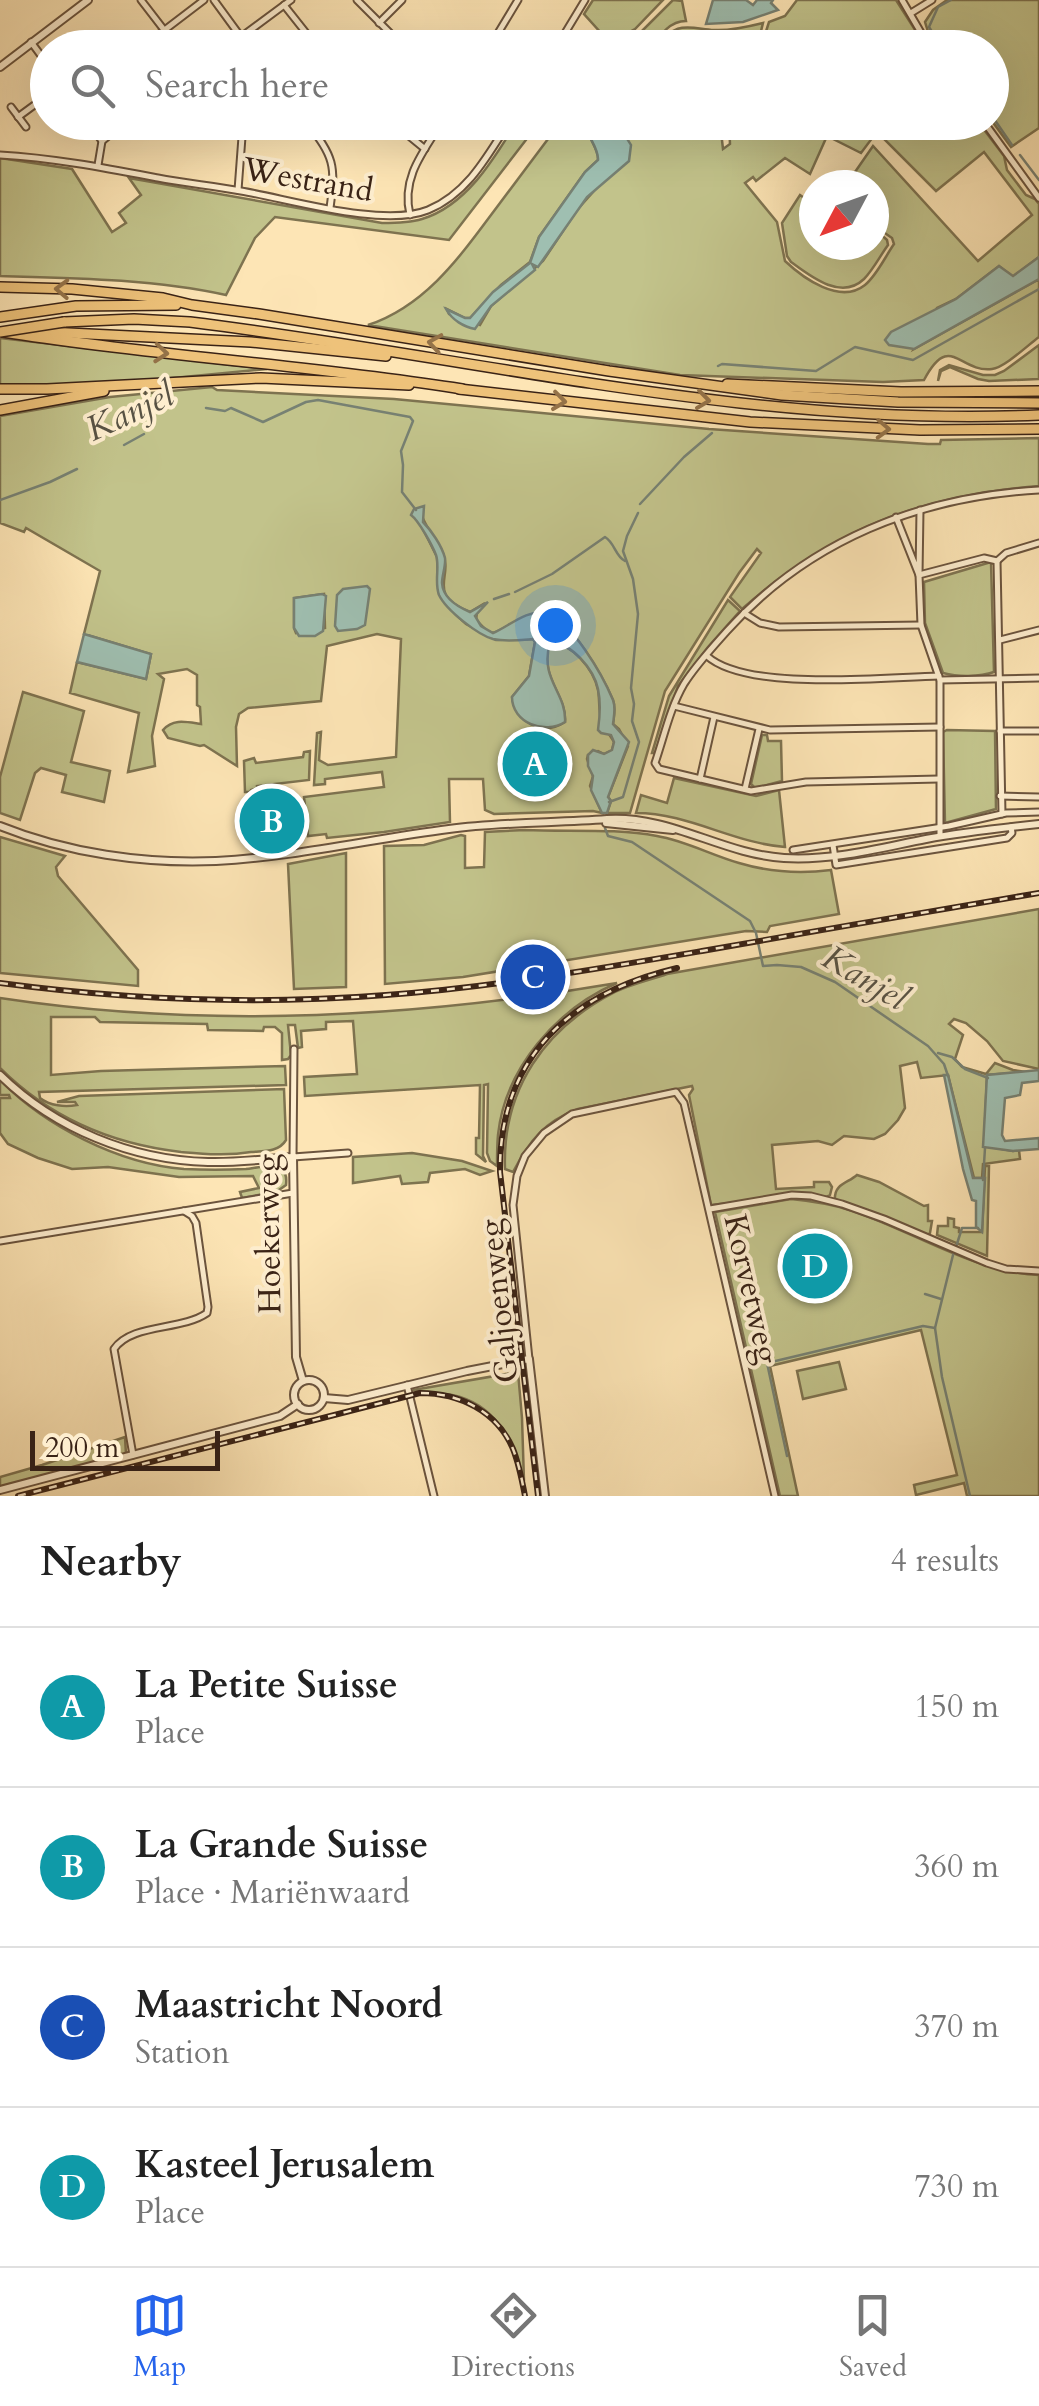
<!DOCTYPE html>
<meta charset="utf-8">
<style>
:root{--surface:#fff;--page:#f6f6f6;--text:#222;--muted:#767676;--line:#e0e0e0;--accent:#2563eb}
body{margin:0;font-family:Cardo,serif;background:var(--page);color:var(--text)}
.compass{position:absolute;left:799px;top:170px;width:90px;height:90px;border-radius:50%;background:var(--surface);box-shadow:0 10px 40px #0002;rotate:229deg}
.scale{position:absolute;left:30px;bottom:25px;width:190px;box-sizing:border-box;padding-left:10px;border:5px solid #3a2316;border-top:0;font-size:28px;line-height:35px;white-space:nowrap;color:#3a2316;-webkit-text-stroke:8px #feeecf;paint-order:stroke}
.you{position:absolute;left:555px;top:625px;width:35px;height:35px;margin:-25px;border:8px solid #fff;border-radius:50%;background:#1a73e8;box-shadow:0 0 0 15px #1a73e833}
.badge{display:grid;place-items:center;width:65px;height:65px;border-radius:50%;background:var(--accent);color:#fff;font-size:32px;font-weight:700}
.pin{position:absolute;translate:-50% -50%;border:5px solid #fff;box-shadow:0 2px 10px #0006}
.list{margin:0;padding:0;list-style:none}
h2{display:flex;justify-content:space-between;align-items:center;height:130px;margin:0;padding:0 40px;font-size:42px}
h2 small{font-size:32px;font-weight:400;color:var(--muted)}
.list li{display:grid;grid-template-columns:65px 1fr auto;gap:30px;align-items:center;box-sizing:border-box;height:160px;padding:0 40px;border-top:2px solid var(--line)}
.list b{display:block;font-size:38px;white-space:nowrap}
.list p{margin:0;font-size:32px;white-space:nowrap;color:var(--muted)}
.list em{font-size:32px;font-style:normal;color:var(--muted)}
.icon{flex:none;width:55px;height:55px;fill:none;stroke:currentColor;stroke-width:2;stroke-linecap:round;stroke-linejoin:round}
.map{position:relative;flex:none;width:1039px;height:1496px;overflow:hidden}
.search{position:absolute;background:var(--surface);box-shadow:0 10px 40px #0002;left:30px;right:30px;top:30px;height:110px;display:flex;align-items:center;gap:25px;box-sizing:border-box;padding:0 35px;border-radius:55px;color:var(--muted);font-size:38px}
.sheet{height:770px;background:var(--surface)}
nav{display:flex;justify-content:space-around;align-items:center;box-sizing:border-box;height:140px;border-top:2px solid var(--line);background:var(--surface);font-size:28px;color:var(--muted)}
nav a{display:grid;justify-items:center;gap:5px}
nav .on{color:var(--accent)}
.map>svg:first-child{display:block}
</style>
<div class="map">
<svg width="1039" height="1496" viewBox="0 0 1039 1496">
<rect width="100%" height="100%" fill="#fde5b5"/>
<filter id="stains"><feTurbulence type="fractalNoise" baseFrequency=".002" numOctaves="4"/><feColorMatrix values="0 0 0 0 .2 0 0 0 0 .09 0 0 0 0 .02 0 0 0 .5 -.17"/></filter>
<radialGradient id="worn" r=".72"><stop offset=".6" stop-color="#630" stop-opacity="0"/><stop offset="1" stop-color="#630" stop-opacity=".3"/></radialGradient>
<g fill="#c2c38b" stroke="#7e7350" stroke-width="2.5" fill-rule="evenodd">
<polygon points="593,0 663,0 635,29 614,40 602,34 584,14"/>
<path d="M673,0L682,1L686,21C670,21 661,34 652,47H618L641,32Z"/>
<polygon points="797,0 896,0 926,47 761,47 769,22 785,16"/>
<polygon points="947,0 1039,0 1039,128 1011,147 992,121 992,48 937,47 930,38 925,22 933,10"/>
<path d="M763,23L757,47H705L694,44L670,42L669,47L658,48C674,20 688,28 714,30C730,31 747,27 763,23Z"/>
<path d="M516,123H539L449,240L275,217L255,238L226,295C153,279 75,278 0,276V158L72,169L112,232L126,223L119,213L141,195L129,178L382,223C395,223 409,223 422,219C466,206 494,159 516,123Z"/>
<path d="M560,123H585C587,137 599,148 598,160L585,172L539,237L530,262L501,285L470,318H465L447,309L449,314L480,325L491,306L543,261L577,210L601,183L623,134L610,123H720L723,149L730,144L729,123H847L873,137L861,153L827,136L810,174L785,158L756,181L753,177L745,183L777,222L785,261C803,278 840,305 865,285C877,275 885,257 894,244L892,238L879,229L877,231L887,240L888,245C880,256 873,270 864,279C841,301 810,276 791,262L787,256L782,223L800,195L814,205V245H874V185H846L873,146L978,261L1032,215L984,152L936,191L881,136L900,123H979L1004,156L1007,170L1026,195L1035,199L1039,204V257L1013,277L999,266L956,299L937,308L914,349L1039,279V337C1028,345 1004,368 992,369C959,373 950,331 924,380L883,382L680,375L368,325C425,306 459,258 494,211C516,182 538,152 560,123Z"/>
<polygon points="0,338 267,369 100,385 0,387"/>
<polygon points="1039,345 1039,379 989,381 978,379 950,367 941,371 938,381 940,370 949,365 983,375 995,375 1004,371"/>
<path d="M212,387L217,390L394,399L709,429L928,444H940L941,440L1039,438V486C919,496 833,529 742,609L730,597L761,553L757,549L739,573L665,691L630,813H607L611,801L608,797L628,746L619,729L613,724C614,716 616,708 613,700C603,677 571,619 545,613C532,611 506,628 493,633L487,631L476,620L477,612L485,603L470,612C424,593 455,578 442,551C436,539 426,528 422,516L419,521L437,557L439,594L456,615L466,624L496,640L533,639L535,642L529,676L512,697C516,722 542,737 565,722C567,694 540,681 549,643C571,641 594,670 598,690C600,700 598,712 602,722C605,730 610,735 614,742L612,750L604,754L598,751L588,755L587,759L593,776L590,786L602,813L593,811L494,814L485,810L483,779H449L450,822L384,832L327,838L326,834L308,836L304,797L384,787L382,772L325,779V784L314,785L317,733L321,732L319,760L328,765L396,757L401,639L377,634L327,646L321,701L248,708L239,714L236,727L237,766L204,745L200,746L168,738L163,730C173,718 187,722 201,724L200,707L197,705V675L187,669L158,674L164,679L152,736L155,766L128,772L139,713L70,693L77,662L146,679L151,654L84,634L100,571L26,528L24,532L0,523V416L110,397ZM324,594L325,628L296,633L294,628V598Z"/>
<path d="M991,562L994,672C980,677 958,677 943,673L925,623L924,582Z"/>
<polygon points="728,600 740,611 708,647 678,686 655,753 652,753 669,696"/>
<polygon points="23,692 84,711 71,762 110,771 104,802 62,792 66,775 41,768 35,773 20,820 0,813 0,777"/>
<polygon points="947,730 995,731 996,809 945,823 943,732"/>
<polygon points="762,735 767,735 768,741 781,741 782,781 755,788 751,784"/>
<polygon points="310,751 309,780 257,786 257,791 255,789 251,790 250,792 245,792 244,761 254,758 256,763 303,757 304,752"/>
<path d="M674,778L756,796L779,790L785,847C733,843 688,813 636,813L641,795L667,803Z"/>
<path d="M525,830C569,832 615,828 657,836C686,841 711,855 739,863C769,872 800,874 831,870L839,914L770,926L767,932L746,931L463,977L385,984L384,846L424,845L461,835L465,836V868L484,867L485,832Z"/>
<polygon points="0,837 65,856 56,867 58,876 138,970 138,986 0,973"/>
<polygon points="346,853 346,987 294,989 288,864"/>
<path d="M1039,909V1069L1003,1061L987,1041L966,1023L954,1019L949,1024L963,1035L955,1059L962,1067L986,1074L995,1063L1013,1070L1026,1072L987,1075L984,1146L1013,1151L1019,1150L1020,1159L983,1164L982,1178H974L948,1075L921,1078L917,1062L900,1066L905,1108L898,1120L885,1134L874,1139L844,1136L832,1145L818,1141L772,1145L776,1189L814,1187V1182H829L832,1187L830,1195L826,1197L811,1194L711,1205L689,1095L693,1089L692,1086L578,1109C544,1122 530,1140 513,1172L505,1169C502,1089 545,1028 615,992C631,984 650,980 667,974Z"/>
<path d="M617,983C557,1009 505,1068 498,1135C497,1146 497,1156 497,1166L490,1161L487,1153L488,1084L484,1085L483,1156L486,1162L476,1154V1138H479L480,1085L305,1096L304,1077L357,1074L353,1021L326,1022V1029L301,1031L302,1047L298,1048L295,1025H288L291,1055L288,1059L282,1060V1033L275,1027H264L263,1031L208,1030L207,1024L100,1022L95,1017H51V1075L101,1071L285,1066L286,1085L39,1092L40,1098C50,1106 65,1107 77,1105L75,1102H57L79,1096L284,1089L286,1140C279,1152 264,1151 251,1152C227,1156 205,1154 181,1152C111,1144 50,1118 0,1068V998C205,1029 414,1018 617,983Z"/>
<path d="M0,1080C45,1126 119,1164 184,1169C205,1170 225,1170 246,1169C255,1168 267,1165 276,1167C286,1171 287,1176 286,1185L276,1192L242,1198L240,1192L259,1188L253,1176L179,1177L108,1167L72,1169L38,1158L8,1144L0,1133V1098H10L9,1095H0Z"/>
<polygon points="412,1153 462,1161 492,1171 480,1175 465,1169 430,1173 428,1182 402,1184 400,1176 353,1183 353,1157"/>
<polygon points="985,1166 989,1166 987,1256 937,1235 938,1226 948,1226 948,1218 954,1219 954,1227 959,1228 959,1232 982,1232"/>
<path d="M857,1175L879,1182L924,1206L928,1205V1221H932L930,1233L928,1235L835,1199C834,1184 848,1183 857,1175Z"/>
<path d="M791,1199C812,1201 832,1204 853,1211C915,1232 973,1272 1039,1275V1496H967L964,1483L916,1495L914,1485L957,1475L921,1330L770,1366L798,1496H780L715,1212Z"/>
<polygon points="839,1362 846,1389 803,1399 797,1371"/>
<path d="M518,1372L522,1418L524,1481C513,1441 496,1404 452,1395C439,1393 424,1393 413,1390Z"/>
<polygon points="125,1437 126,1454 0,1487 0,1477 42,1465"/>
</g>
<g fill="#9fbfb1" stroke="#778173" stroke-width="2.5">
<polygon points="713,0 746,0 753,5 757,0 773,0 771,3 778,10 743,22 706,24"/>
<path d="M585,123C610,122 618,122 631,145L629,161L587,197L538,267L532,264L535,270L491,306L475,329C464,327 452,320 446,309L465,318H470L493,292L530,263L539,237L585,172L598,160C599,148 587,137 585,123Z"/>
<polygon points="1039,257 1039,279 914,349 889,345 885,340 891,332 956,299 999,266 1013,276"/>
<path d="M424,506L423,522C431,530 442,546 445,558C446,566 442,575 442,583C443,599 458,607 470,612L488,602L475,616L481,626L493,633C508,627 527,609 545,613C571,619 603,676 613,700C616,708 614,716 613,724L629,742L608,797L611,801L607,813H602L591,790L593,776L588,766V755L593,750L604,754L612,750L614,742L611,735L601,733L598,730C600,716 601,703 598,689C594,670 571,641 550,643C539,679 567,693 565,722C545,735 512,723 512,697L529,676L535,642L533,639C521,640 506,642 493,639C478,635 446,610 439,595C434,582 440,567 436,555C432,545 419,521 411,515L414,509Z"/>
<polygon points="367,586 370,589 365,625 357,629 338,631 335,626 337,595 343,589"/>
<polygon points="322,594 326,596 323,631 315,636 299,636 294,628 294,598"/>
<polygon points="84,634 151,654 146,679 77,662"/>
<polygon points="1039,1070 1039,1081 1022,1083 1020,1095 1005,1098 1002,1135 1005,1141 1039,1138 1039,1149 1013,1151 983,1147 987,1075"/>
<polygon points="944,1075 948,1075 973,1178 985,1178 982,1232 976,1227 976,1201 972,1200 963,1169"/>
</g>
<g fill="none" stroke-linecap="round" stroke-linejoin="round">
<g stroke="#778173" stroke-width="2.5">
<polyline points="942,48 929,27 938,7 951,0"/>
<polyline points="992,116 1012,145"/>
<polyline points="1020,155 1039,180"/>
<polyline points="718,366 722,364 816,371 855,347 913,360 1039,289"/>
<polyline points="206,408 225,411 231,408 263,422 306,402 318,400 410,417 413,421 401,451 403,465 402,492 416,510"/>
<polyline points="124,445 144,434"/>
<polyline points="0,500 50,482 77,469"/>
<polyline points="640,504 684,457 712,433"/>
<path d="M515,592L552,574L605,537C615,543 615,556 625,561"/>
<polyline points="494,599 509,594"/>
<polyline points="609,802 623,797 639,742 632,721 634,704 631,688 638,614 633,579 623,551 627,536 638,513"/>
<polyline points="605,828 608,836 632,842 750,921 756,933 763,966 777,965 801,967 835,982 928,1046 944,1064 948,1076"/>
<polyline points="938,1053 952,1057 965,1069 988,1078"/>
<polyline points="984,1164 985,1148"/>
<polyline points="983,1180 984,1166"/>
<polyline points="956,1247 962,1228 978,1228"/>
<polyline points="954,1251 935,1328 942,1377 970,1496"/>
<polyline points="925,1294 941,1299"/>
<polyline points="787,1456 767,1363 923,1326 935,1328"/>
</g>
<defs>
<g id="minor">
<polyline points="141,0 178,48"/>
<polyline points="214,0 249,48"/>
<polyline points="357,0 405,48"/>
<polyline points="902,0 930,48"/>
<polyline points="284,5 318,48"/>
<polyline points="911,13 932,0"/>
<polyline points="379,23 402,0"/>
<polyline points="31,42 48,65"/>
<polyline points="141,48 204,0"/>
<polyline points="226,48 291,0"/>
<polyline points="489,48 518,0"/>
<polyline points="556,48 585,0"/>
<polyline points="11,107 26,127"/>
<polyline points="18,117 48,95"/>
<polyline points="88,122 102,141 98,165"/>
<polyline points="236,122 242,137 238,190"/>
<path d="M307,122C334,158 336,164 330,208"/>
<polyline points="392,122 425,149"/>
<polyline points="984,122 1039,198"/>
<polyline points="102,141 126,122"/>
<path d="M0,155C53,158 105,168 158,178C185,183 213,186 241,191C289,199 383,228 428,210C467,194 487,157 509,122"/>
<path d="M410,215C401,178 423,152 442,122"/>
<polyline points="896,517 919,575 920,510"/>
<polyline points="997,561 1002,814"/>
<polyline points="997,561 1006,553 1039,543"/>
<polyline points="744,613 760,623 779,627 921,625"/>
<polyline points="1000,640 1039,630"/>
<path d="M707,656C747,692 884,677 939,676"/>
<polyline points="940,680 1039,678"/>
<polyline points="674,706 770,730 940,727"/>
<polyline points="1000,731 1039,731"/>
<polyline points="700,779 714,717"/>
<path d="M939,779L806,782L751,791L659,769L655,763C664,737 670,708 684,684C696,665 712,648 727,631C809,540 919,497 1039,490"/>
<polyline points="745,789 759,729"/>
<polyline points="1000,796 1039,797"/>
<polyline points="940,836 940,680 921,625 919,575 984,558 997,561"/>
<polyline points="833,845 836,865 1007,838 1012,833 1011,827"/>
<polyline points="793,850 949,826 1006,813 1039,812"/>
<polyline points="294,1049 293,1157 348,1153"/>
<polyline points="710,1209 792,1195 811,1196 842,1204 884,1219 987,1263 1006,1269 1039,1271"/>
<polyline points="0,1241 293,1193"/>
<polyline points="529,1359 513,1205 517,1176 525,1156 544,1133 572,1114 676,1092 684,1103 775,1496"/>
<polyline points="407,1385 434,1496"/>
<path d="M133,1455L114,1349C132,1323 181,1331 207,1313L208,1307L196,1223L192,1216L184,1211"/>
</g>
<g id="tertiary">
<polyline points="0,67 88,0"/>
<polyline points="606,823 673,830"/>
<path d="M0,826C67,853 144,864 216,861C294,857 371,839 449,829C501,822 555,823 607,819C670,815 722,854 784,858C832,861 880,848 926,839C964,832 1001,828 1039,824"/>
<path d="M0,1075C55,1129 132,1160 208,1162C236,1163 265,1159 293,1157L296,1357L303,1381"/>
<circle cx="309" cy="1395" r="15"/>
<polyline points="324,1398 348,1400 467,1371 529,1359 545,1496"/>
<polyline points="0,1490 280,1416 298,1404"/>
</g>
<g id="trunk">
<polyline points="727,384 901,392 1039,391"/>
<polyline points="0,389 47,389 261,378 409,385"/>
<polyline points="459,389 750,422 920,430 1039,429"/>
<polyline points="0,410 104,391"/>
</g>
<g id="motorway">
<polyline points="0,287 72,289 163,298 192,305 259,314 609,371 782,395 898,402 1039,403"/>
<polyline points="0,317 76,306 176,305"/>
<path d="M64,322L134,319L190,322C473,357 752,428 1039,415"/>
<polyline points="28,331 251,342 386,356"/>
<path d="M3,332C155,356 310,365 462,389"/>
</g>
</defs>
<use href="#minor" stroke="#6b543e" stroke-width="9"/>
<use href="#tertiary" stroke="#6b543e" stroke-width="10"/>
<use href="#trunk" stroke="#3a2316" stroke-width="12"/>
<use href="#motorway" stroke="#3a2316" stroke-width="12"/>
<use href="#minor" stroke="#feeecf" stroke-width="5"/>
<use href="#tertiary" stroke="#feeecf" stroke-width="6"/>
<use href="#trunk" stroke="#eec27a" stroke-width="9"/>
<use href="#motorway" stroke="#eec27a" stroke-width="9"/>
<defs>
<g id="rail">
<path d="M0,983C128,1000 258,1005 386,995C493,987 597,969 702,951C814,931 927,912 1039,893"/>
<path d="M18,1496L420,1393C459,1393 497,1411 513,1449C519,1464 522,1480 525,1496"/>
<path d="M538,1496L500,1172C499,1057 571,993 677,968"/>
</g>
</defs>
<use href="#rail" stroke="#3a2316" stroke-width="6"/>
<use href="#rail" stroke="#feeecf" stroke-width="2.5" stroke-dasharray="8" stroke-linecap="butt"/>
<defs>
<polyline id="motorway-bridge" points="0,332 64,322"/>
</defs>
<use href="#motorway-bridge" stroke="#3a2316" stroke-width="12" stroke-linecap="butt"/>
<use href="#motorway-bridge" stroke="#eec27a" stroke-width="9"/>
</g>
<defs><path id="oneway-chevron" d="M-2-3.5L2.5 0L-2 3.5" fill="none" stroke-width="1.6" stroke-linecap="round" stroke-linejoin="round" transform="scale(2.5)"/></defs>
<g stroke="#947248">
<use href="#oneway-chevron" transform="translate(62 289) rotate(-178)"/>
<use href="#oneway-chevron" transform="translate(435 343) rotate(-171)"/>
<use href="#oneway-chevron" transform="translate(161 353) rotate(5)"/>
<use href="#oneway-chevron" transform="translate(703 400) rotate(7)"/>
<use href="#oneway-chevron" transform="translate(559 401) rotate(7)"/>
<use href="#oneway-chevron" transform="translate(883 429) rotate(2)"/>
</g>
<g text-anchor="middle" dominant-baseline="central" stroke-width="8" stroke-linejoin="round" paint-order="stroke">
<g font-size="32" fill="#3a2316" stroke="#feeecf">
<text transform="translate(308 180) rotate(10)">Westrand</text>
<text transform="translate(269 1234) rotate(-91)">Hoekerweg</text>
<text transform="translate(751 1289) rotate(77)">Korvetweg</text>
<text transform="translate(499 1301) rotate(-96)">Galjoenweg</text>
</g>
<g font-size="35" font-style="italic" fill="#585244" stroke="#feeecf">
<text transform="translate(130 412) rotate(-25)">Kanjel</text>
<text transform="translate(865 978) rotate(31)">Kanjel</text>
</g>
</g>
<rect width="100%" height="100%" filter="url(#stains)"/>
<rect width="100%" height="100%" fill="url(#worn)"/>
</svg>
<svg class="compass" viewBox="-18 -18 36 36"><path d="M0-13l5 13h-10z" fill="#e53935"/><path d="M0 13l5-13h-10z" fill="#767676"/></svg>
<div class="scale">200 m</div>
<div class="you"></div>
<div class="pin badge" style="left:535px;top:764px;background:#0f9aa8">A</div>
<div class="pin badge" style="left:272px;top:821px;background:#0f9aa8">B</div>
<div class="pin badge" style="left:533px;top:977px;background:#1a4fb4">C</div>
<div class="pin badge" style="left:815px;top:1266px;background:#0f9aa8">D</div>
<div class="search"><svg class="icon" aria-label="search" viewBox="0 0 24 24"><circle cx="10" cy="10" r="6"/><path d="M15 15l6 6"/></svg>Search here</div>
</div>
<section class="sheet">
<h2>Nearby<small>4 results</small></h2>
<ul class="list">
<li><span class="badge" style="background:#0f9aa8">A</span><div><b>La Petite Suisse</b><p>Place</p></div><em>150 m</em></li>
<li><span class="badge" style="background:#0f9aa8">B</span><div><b>La Grande Suisse</b><p>Place · Mariënwaard</p></div><em>360 m</em></li>
<li><span class="badge" style="background:#1a4fb4">C</span><div><b>Maastricht Noord</b><p>Station</p></div><em>370 m</em></li>
<li><span class="badge" style="background:#0f9aa8">D</span><div><b>Kasteel Jerusalem</b><p>Place</p></div><em>730 m</em></li>
</ul>
</section>
<nav>
<a class="on"><svg class="icon" aria-label="map" viewBox="0 0 24 24"><path d="M3 6l6-2 6 2 6-2v14l-6 2-6-2-6 2zM9 4v14M15 6v14"/></svg>Map</a>
<a><svg class="icon" aria-label="directions" viewBox="0 0 24 24"><path d="M12 3l9 9-9 9-9-9zM9 14v-3h6M13 9l2 2-2 2"/></svg>Directions</a>
<a><svg class="icon" aria-label="saved" viewBox="0 0 24 24"><path d="M7 4h10v16l-5-4-5 4z"/></svg>Saved</a>
</nav>
